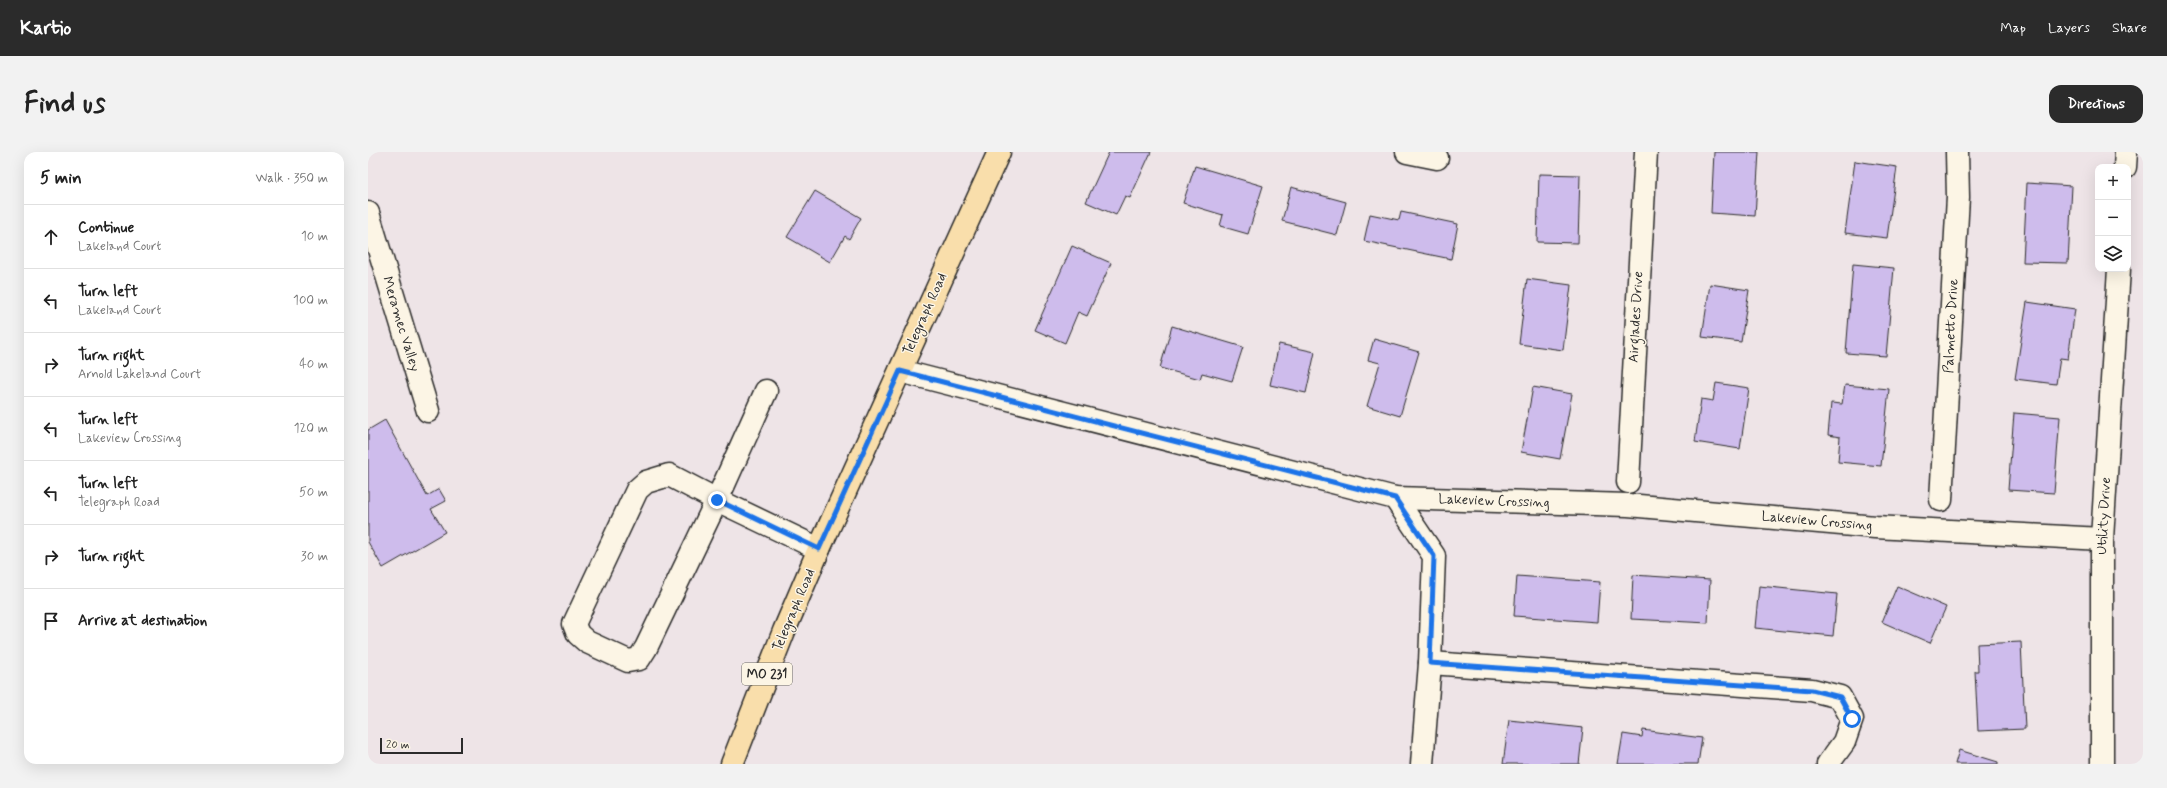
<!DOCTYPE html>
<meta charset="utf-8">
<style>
:root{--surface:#fff;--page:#f2f2f2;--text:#222;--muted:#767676;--line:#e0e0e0;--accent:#2b2b2b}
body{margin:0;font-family:Mynerve,sans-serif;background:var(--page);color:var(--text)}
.controls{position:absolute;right:12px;top:12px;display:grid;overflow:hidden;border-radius:8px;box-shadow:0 4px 16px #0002}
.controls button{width:36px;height:36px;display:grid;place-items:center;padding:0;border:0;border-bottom:1px solid var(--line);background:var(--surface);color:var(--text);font:20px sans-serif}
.scale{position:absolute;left:12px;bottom:10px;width:83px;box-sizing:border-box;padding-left:4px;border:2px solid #2b2b2b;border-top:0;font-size:11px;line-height:14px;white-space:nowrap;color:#2b2b2b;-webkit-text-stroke:3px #fcf5e5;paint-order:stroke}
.stop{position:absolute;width:12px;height:12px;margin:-9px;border:3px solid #1a73e8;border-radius:50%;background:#fff}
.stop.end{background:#1a73e8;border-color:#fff;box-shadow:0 1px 4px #0008}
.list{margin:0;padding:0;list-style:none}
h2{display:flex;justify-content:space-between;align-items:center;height:52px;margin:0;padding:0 16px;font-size:17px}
h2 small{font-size:13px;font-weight:400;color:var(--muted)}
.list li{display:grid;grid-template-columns:26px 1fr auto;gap:12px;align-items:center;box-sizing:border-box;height:64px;padding:0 16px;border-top:1px solid var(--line)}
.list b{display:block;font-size:15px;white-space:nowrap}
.list p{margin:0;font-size:13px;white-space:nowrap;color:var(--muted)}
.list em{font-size:13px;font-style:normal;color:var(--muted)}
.icon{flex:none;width:22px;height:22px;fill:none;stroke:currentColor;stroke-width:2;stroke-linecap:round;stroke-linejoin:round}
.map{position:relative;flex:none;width:1775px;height:612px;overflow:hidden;border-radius:12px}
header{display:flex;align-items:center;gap:24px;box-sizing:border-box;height:56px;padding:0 20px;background:var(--accent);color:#fff}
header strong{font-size:19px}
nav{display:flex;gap:22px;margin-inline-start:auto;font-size:14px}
.intro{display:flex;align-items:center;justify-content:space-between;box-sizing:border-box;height:96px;padding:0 24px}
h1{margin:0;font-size:28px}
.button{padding:10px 18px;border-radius:12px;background:var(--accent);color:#fff;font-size:14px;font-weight:700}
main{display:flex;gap:24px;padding:0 24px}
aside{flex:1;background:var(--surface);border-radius:12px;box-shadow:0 4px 16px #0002}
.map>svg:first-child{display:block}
</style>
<header>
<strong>Kartio</strong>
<nav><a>Map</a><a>Layers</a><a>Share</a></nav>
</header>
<div class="intro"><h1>Find us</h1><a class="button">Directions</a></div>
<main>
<aside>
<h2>5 min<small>Walk · 350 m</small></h2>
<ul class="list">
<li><svg class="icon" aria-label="ahead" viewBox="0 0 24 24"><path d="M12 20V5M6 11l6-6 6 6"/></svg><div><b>Continue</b><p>Lakeland Court</p></div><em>10 m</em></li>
<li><svg class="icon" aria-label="left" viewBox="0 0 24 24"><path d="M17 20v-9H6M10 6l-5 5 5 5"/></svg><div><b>Turn left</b><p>Lakeland Court</p></div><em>100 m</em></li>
<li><svg class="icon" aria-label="right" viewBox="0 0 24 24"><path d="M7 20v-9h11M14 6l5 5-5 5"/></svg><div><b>Turn right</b><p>Arnold Lakeland Court</p></div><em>40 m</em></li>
<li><svg class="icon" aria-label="left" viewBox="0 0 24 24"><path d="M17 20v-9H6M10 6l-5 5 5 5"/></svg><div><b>Turn left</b><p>Lakeview Crossing</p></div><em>120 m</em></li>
<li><svg class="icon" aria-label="left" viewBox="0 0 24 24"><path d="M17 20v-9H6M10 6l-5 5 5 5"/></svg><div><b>Turn left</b><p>Telegraph Road</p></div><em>50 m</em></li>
<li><svg class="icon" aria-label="right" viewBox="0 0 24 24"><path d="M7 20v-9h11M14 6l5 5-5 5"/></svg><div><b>Turn right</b></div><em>30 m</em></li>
<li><svg class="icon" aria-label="arrive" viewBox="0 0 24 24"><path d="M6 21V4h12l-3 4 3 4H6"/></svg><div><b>Arrive at destination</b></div></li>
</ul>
</aside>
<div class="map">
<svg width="1775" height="612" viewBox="0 0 1775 612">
<rect width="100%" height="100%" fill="#eee4e7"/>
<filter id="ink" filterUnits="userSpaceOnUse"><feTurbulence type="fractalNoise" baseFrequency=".025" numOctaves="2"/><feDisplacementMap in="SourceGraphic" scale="8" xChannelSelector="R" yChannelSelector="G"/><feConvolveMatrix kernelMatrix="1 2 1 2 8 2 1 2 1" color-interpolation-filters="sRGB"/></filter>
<g filter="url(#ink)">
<g fill="#cebcec" stroke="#2b2b2b">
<polygon points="741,0 783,0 762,46 757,44 748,63 718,50"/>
<polygon points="1346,0 1391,0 1387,64 1343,61"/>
<polygon points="1487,9 1529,15 1519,86 1477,81"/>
<polygon points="827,14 895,34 880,82 852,74 855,63 815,51"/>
<polygon points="1171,22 1212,23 1210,91 1169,90"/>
<polygon points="1659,31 1704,34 1700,111 1655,110"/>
<polygon points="923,35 978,50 969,83 914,69"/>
<polygon points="447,39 493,66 481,87 477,84 462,110 419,85"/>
<polygon points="1033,60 1090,72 1083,107 996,89 1002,62 1031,68"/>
<polygon points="704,94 743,111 719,164 710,160 697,191 667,178"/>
<polygon points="1485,112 1526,116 1518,204 1478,201"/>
<polygon points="1159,127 1203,133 1195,198 1151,192"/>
<polygon points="1342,132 1381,138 1373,190 1334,185"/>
<polygon points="1659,150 1707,157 1700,207 1692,206 1688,232 1647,227"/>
<polygon points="804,174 875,195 864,229 834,221 832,227 792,216"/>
<polygon points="1006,187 1051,200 1032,264 999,254 1012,211 1000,208"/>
<polygon points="911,192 947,200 938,241 902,233"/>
<polygon points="1348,231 1381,236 1372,297 1327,290 1333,247 1345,249"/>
<polygon points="1477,233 1521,237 1513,314 1470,310 1472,285 1460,283 1463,251 1474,252"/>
<polygon points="1165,235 1204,242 1192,307 1153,300"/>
<polygon points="1646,261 1692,265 1686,341 1640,338"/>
<polygon points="17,268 59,344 71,337 78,349 63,357 77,380 15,416 0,390 0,278"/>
<polygon points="1265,423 1342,428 1340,471 1263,467"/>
<polygon points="1149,424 1232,430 1229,470 1146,464"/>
<polygon points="1391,434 1469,442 1465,484 1387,476"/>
<polygon points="1529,434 1578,455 1562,491 1514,470"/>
<polygon points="1653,490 1657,577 1610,579 1607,519 1610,519 1609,492"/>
<polygon points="1141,568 1215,576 1211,612 1135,612"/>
<polygon points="1275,578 1334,586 1330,612 1250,612 1255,582 1274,585"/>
<polygon points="1591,598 1630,610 1630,612 1587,612"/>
</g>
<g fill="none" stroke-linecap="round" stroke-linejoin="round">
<defs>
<g id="minor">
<polyline points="1039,0 1069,6"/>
<polyline points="1757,15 1758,0"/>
<polyline points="0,61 60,259"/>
<polyline points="532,219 1027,346 1260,353 1507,375 1734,387"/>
<polyline points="398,239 349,348 301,323 278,330 269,338 206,472 210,482 219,490 260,509 271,507 278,496 349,348 451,397"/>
<polyline points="1260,330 1278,0"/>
<polyline points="1027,346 1066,404 1062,511 1054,612"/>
<polyline points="1573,348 1590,45 1589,0"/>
<polyline points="1062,511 1444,538 1472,545 1484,567 1476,590 1460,612"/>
<polyline points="1734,612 1734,387 1751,117"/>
</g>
<polyline id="major" points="364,612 416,479 451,397 631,0"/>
</defs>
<use href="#minor" stroke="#2b2b2b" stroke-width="25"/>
<use href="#major" stroke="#2b2b2b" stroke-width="25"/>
<use href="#minor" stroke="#fcf5e5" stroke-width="22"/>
<use href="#major" stroke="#f9deab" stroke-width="22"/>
</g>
</g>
<g fill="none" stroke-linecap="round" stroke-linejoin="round" filter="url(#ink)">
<polyline stroke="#1a73e8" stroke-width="5" points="349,348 451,397 532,219 1027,346 1066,404 1062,511 1444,538 1472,545 1484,567"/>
</g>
<g text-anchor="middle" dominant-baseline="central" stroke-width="3" stroke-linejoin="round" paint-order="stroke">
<rect fill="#fcf5e5" stroke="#6a6863" stroke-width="1" x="374" y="511" width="50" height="22" rx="3"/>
<g font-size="13" font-weight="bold" fill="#2b2b2b">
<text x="399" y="522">MO 231</text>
</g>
<g font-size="14" fill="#2b2b2b" stroke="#fcf5e5">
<text transform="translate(557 162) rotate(-66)">Telegraph Road</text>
<text transform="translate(1268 165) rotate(-87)">Airglades Drive</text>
<text transform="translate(33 172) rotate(73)">Meramec Valley</text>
<text transform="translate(1583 174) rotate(-87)">Palmetto Drive</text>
<text transform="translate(1126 349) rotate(2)">Lakeview Crossing</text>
<text transform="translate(1736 364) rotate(-87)">Utility Drive</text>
<text transform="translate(1449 369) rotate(5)">Lakeview Crossing</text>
<text transform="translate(426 458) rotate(-67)">Telegraph Road</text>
</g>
</g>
</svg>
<div class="controls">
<button>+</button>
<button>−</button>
<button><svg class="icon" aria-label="layers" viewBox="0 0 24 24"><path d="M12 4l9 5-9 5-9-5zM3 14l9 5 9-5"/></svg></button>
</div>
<div class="scale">20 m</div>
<div class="stop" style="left:1484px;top:567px"></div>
<div class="stop end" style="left:349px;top:348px"></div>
</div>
</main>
